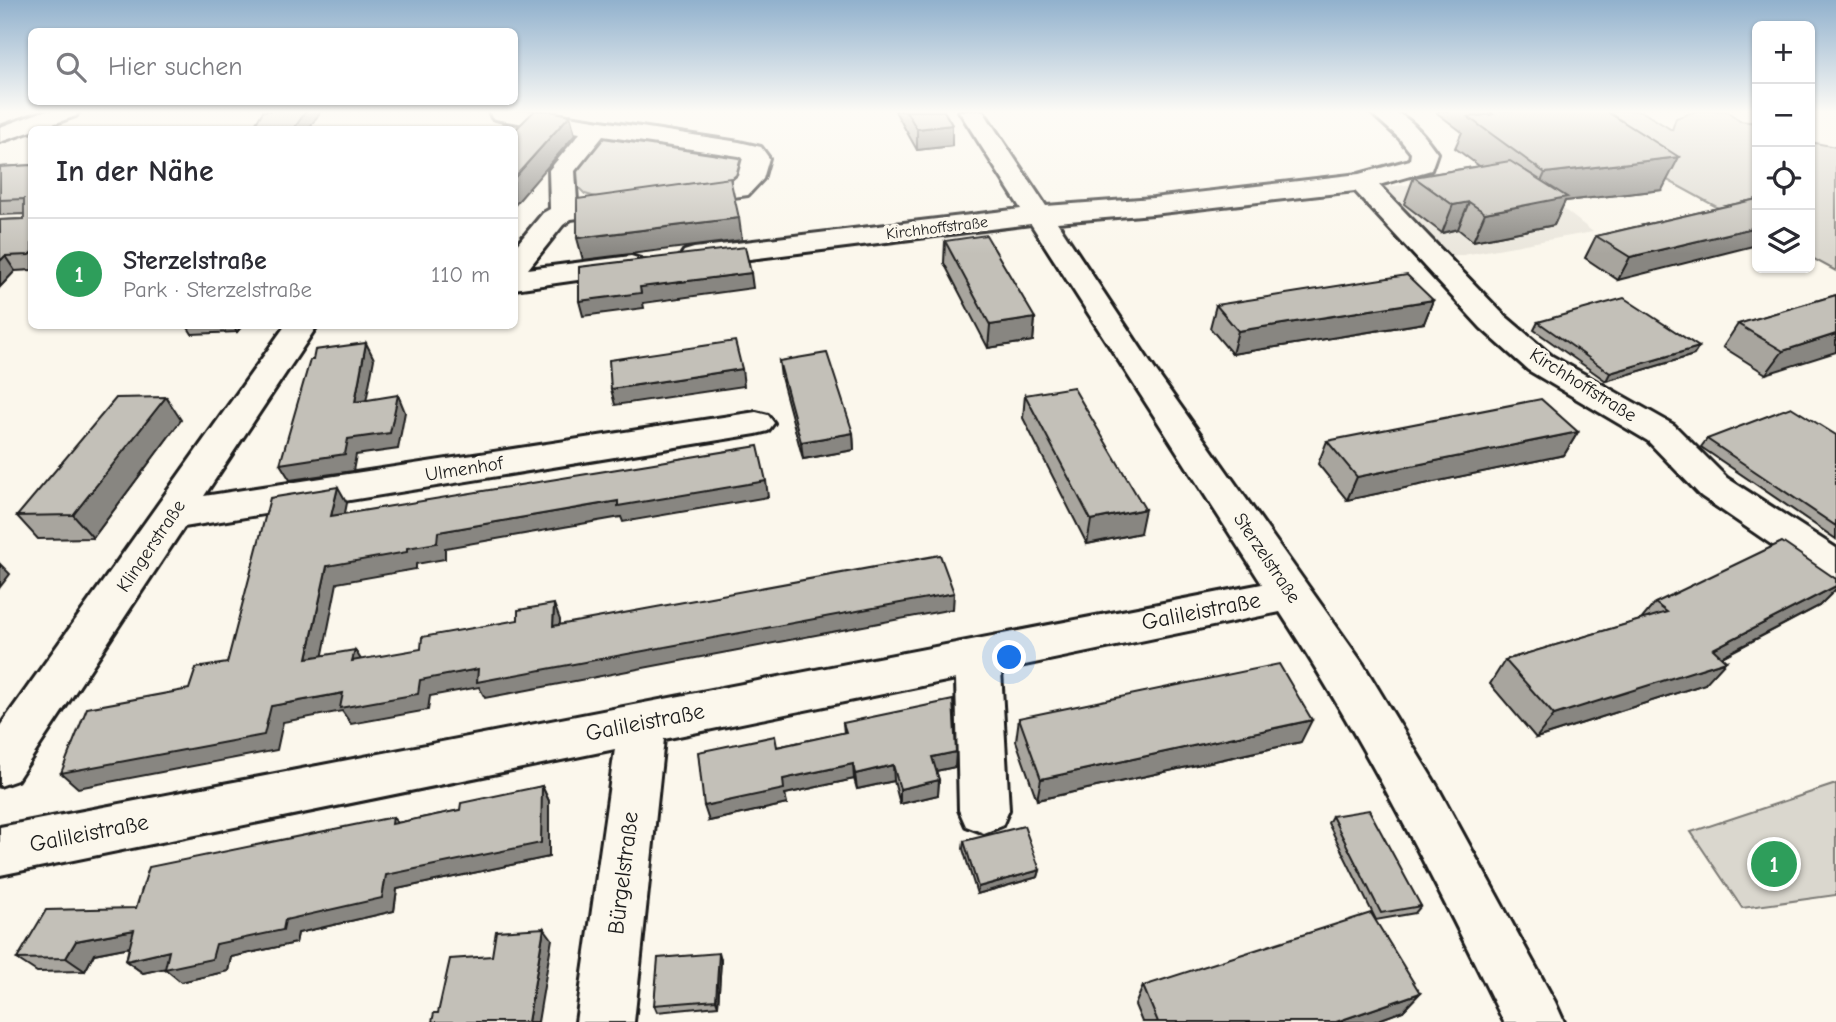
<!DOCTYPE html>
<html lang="de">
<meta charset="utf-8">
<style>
:root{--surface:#fff;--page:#f7f7f7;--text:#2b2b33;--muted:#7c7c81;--line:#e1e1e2;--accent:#111827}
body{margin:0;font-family:"Comic Neue",sans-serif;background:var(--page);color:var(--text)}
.controls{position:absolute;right:21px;top:21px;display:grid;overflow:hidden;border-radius:10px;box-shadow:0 2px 5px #0004}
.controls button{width:63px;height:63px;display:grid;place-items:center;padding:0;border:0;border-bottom:2px solid var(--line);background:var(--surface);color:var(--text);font:35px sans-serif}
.you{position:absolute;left:1010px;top:658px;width:24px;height:24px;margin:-18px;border:5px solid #fff;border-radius:50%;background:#1a73e8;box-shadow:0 0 0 10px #1a73e833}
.badge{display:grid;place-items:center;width:46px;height:46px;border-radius:50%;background:var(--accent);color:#fff;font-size:23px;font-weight:700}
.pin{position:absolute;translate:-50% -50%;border:4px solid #fff;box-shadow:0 2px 7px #0006}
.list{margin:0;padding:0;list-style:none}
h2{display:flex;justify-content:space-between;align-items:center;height:91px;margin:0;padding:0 28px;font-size:30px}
h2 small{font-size:23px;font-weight:400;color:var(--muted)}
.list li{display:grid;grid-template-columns:46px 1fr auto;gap:21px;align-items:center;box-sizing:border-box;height:112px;padding:0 28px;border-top:2px solid var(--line)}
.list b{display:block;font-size:26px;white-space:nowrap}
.list p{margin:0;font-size:23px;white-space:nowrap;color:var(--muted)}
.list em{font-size:23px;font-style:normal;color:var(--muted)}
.icon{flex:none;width:38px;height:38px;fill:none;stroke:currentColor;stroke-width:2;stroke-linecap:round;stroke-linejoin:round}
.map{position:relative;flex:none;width:1836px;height:1022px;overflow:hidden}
.search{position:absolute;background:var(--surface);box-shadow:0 2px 5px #0004;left:28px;top:28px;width:490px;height:77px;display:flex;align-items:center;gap:18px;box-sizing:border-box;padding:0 24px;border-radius:10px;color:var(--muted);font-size:26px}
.panel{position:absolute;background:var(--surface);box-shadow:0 2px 5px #0004;left:28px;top:126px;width:490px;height:203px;border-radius:10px}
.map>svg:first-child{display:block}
</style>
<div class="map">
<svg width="1836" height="1022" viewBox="0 0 1836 1022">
<rect width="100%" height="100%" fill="#fbf7ec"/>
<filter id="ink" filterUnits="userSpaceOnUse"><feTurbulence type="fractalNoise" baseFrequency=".0143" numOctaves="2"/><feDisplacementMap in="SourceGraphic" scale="14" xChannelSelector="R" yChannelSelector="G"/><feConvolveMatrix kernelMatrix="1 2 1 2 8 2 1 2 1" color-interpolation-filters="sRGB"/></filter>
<g filter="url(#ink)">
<polygon fill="#eae6dc" points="1462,179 1556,203 1593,232 1446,258 1386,196 1386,187"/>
<g fill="#dad7ce" stroke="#7b7a75" stroke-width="2">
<polygon points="1541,111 1641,111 1672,130 1676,118 1696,111 1727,111 1740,121 1757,123 1757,229"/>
<path d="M609,136L748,156L741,182L607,200L585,194L574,183C577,159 586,145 609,136Z"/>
<polygon points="1810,142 1836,147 1836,271 1810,257"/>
<polygon points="1836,784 1836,895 1742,908 1691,832"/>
</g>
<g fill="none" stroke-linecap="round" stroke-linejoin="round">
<defs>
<g id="minor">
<polygon points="44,111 79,111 76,116 0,142 0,127"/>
<path d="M489,111H536L739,142L761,147L769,158L763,179L748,195L571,219L563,225L528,269L631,256L641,259L646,265L641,271L514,289V248L543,213L550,209L549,170L580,133L500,120L492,118ZM603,136L739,156L743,158L738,176L731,182L577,202L575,171Z"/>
<path d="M959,111H983L1046,206L1153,198L1359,174L1410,160L1411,153L1399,138L1369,111C1377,111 1390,109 1397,113C1413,120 1427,139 1437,153L1431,170L1379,185L1503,314L1552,356L1674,425L1727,478L1836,548V583L1822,579L1701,496L1648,441L1528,370L1481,328L1355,191L1153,214L1057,222L1157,373L1363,664L1437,786L1555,1002L1564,1022H1504C1435,882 1366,743 1280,612L1001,670L1009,810L1002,826L984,833L966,826L959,810L956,679L664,739L634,1022H576L615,749L0,875V827L1262,584L1031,224L694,266L684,263L680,257L684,251L694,248L1021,209Z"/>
<polygon points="285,326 317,326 204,496 756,412 768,415 774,423 768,431 756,434 184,527 17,780 0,786 0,726"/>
</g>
</defs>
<use href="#minor" stroke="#1c1c1c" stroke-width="6"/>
<use href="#minor" fill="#fbf7ec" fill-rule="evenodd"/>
</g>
<g fill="#a8a59e" stroke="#1c1c1c" stroke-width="2">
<polygon points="895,111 944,111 952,125 952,146 917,150"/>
<polygon points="1438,111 1606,111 1662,190 1565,201 1554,225 1473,241 1458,229 1442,233 1404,204 1414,177 1479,166 1455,148 1462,132 1437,113"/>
<polygon points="32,165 32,270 15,271 0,287 0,220 24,219 24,214 0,215 0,167"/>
<polygon points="1757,199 1618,280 1585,258 1596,236"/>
<polygon points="945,241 1035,318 1033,341 988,348 944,263"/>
<polygon points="1836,295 1766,374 1723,347 1738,324"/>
<polygon points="1433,300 1424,323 1232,354 1210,328 1216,305"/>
<polygon points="1538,322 1694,355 1606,381 1534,330"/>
<polygon points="187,326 242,326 237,332 192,334"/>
<polygon points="779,361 853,433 854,450 803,459 781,377"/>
<polygon points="1025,395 1140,533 1087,544 1023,418"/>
<polygon points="181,420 93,538 38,539 17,516"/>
<polygon points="1578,432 1564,455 1347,500 1318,464 1327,441"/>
<polygon points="1836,435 1836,539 1701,447 1707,439"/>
<polygon points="1836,579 1836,589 1819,606 1722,657 1705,684 1536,738 1490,684 1505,660 1641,620 1655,603"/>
<polygon points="1019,718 1301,742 1037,800 1016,741"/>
<polygon points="843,723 956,752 955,767 936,771 939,780 938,795 900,804 894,781 857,789 854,779 785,794 787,804 709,821 777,747 844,733"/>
<polygon points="542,786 549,801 549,857 397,889 394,911 298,933 296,943 231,957 228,971 181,982 165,968 143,973 126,961 129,947 94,954 85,971 37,972 17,959 136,908 393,817 397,823 460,810"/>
<polygon points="1332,816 1421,906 1415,913 1376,920 1328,823"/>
<polygon points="964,841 1040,870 1038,877 977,894 963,849"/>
<polygon points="721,960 718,1006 657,1012 654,1005"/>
<polygon points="1143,986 1420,993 1403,1011 1373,1022 1142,1022 1135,1005"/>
</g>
<g fill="#888681" stroke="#1c1c1c" stroke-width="2">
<polygon points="306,111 321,111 308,130 293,130"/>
<polygon points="570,115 575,135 514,206 514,178"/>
<polygon points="952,125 952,146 917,150 917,129"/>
<polygon points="1679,157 1662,190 1565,201 1554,225 1473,241 1485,213 1531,204 1545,173"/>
<polygon points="1469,202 1458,229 1442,233 1453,205"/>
<polygon points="739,218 742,240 583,260 577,238"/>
<polygon points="1757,227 1757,245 1618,280 1630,257"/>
<polygon points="5,256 15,271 0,287 0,261"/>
<polygon points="751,273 753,288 643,303 644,308 583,316 579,301 640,287"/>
<polygon points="1433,300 1424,323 1232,354 1238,331"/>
<polygon points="1035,318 1033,341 988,348 990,325"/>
<polygon points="233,326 242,326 237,332"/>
<polygon points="1836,334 1836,352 1766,374 1783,351"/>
<polygon points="366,343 374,359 363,418 355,402"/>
<polygon points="1699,347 1694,355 1606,381 1610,373"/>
<polygon points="742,369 744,386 615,405 611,389"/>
<polygon points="398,395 405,412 398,449 356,455 353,471 290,480 280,464 348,439"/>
<polygon points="166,397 181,420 93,538 73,515"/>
<polygon points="1578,432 1564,455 1347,500 1357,477"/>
<polygon points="853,433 854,450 803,459 801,442"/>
<polygon points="766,481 768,497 623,522 621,517 445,548 445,559 416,564 416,569 337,583 319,674 307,658 327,566 438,532 618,501"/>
<polygon points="338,487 347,503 341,533 331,516"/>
<polygon points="1145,509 1140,533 1087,544 1091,520"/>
<polygon points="0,564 10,574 0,587"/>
<polygon points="1836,586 1836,589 1819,606 1694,671 1726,661 1705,684 1536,738 1554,715 1713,649"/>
<polygon points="954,593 953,609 485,698 479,687 430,696 428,710 351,724 342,711 283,722 277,750 78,788 61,773 271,706 478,669"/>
<polygon points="554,604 560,620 559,642 553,626"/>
<polygon points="355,650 365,666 352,661"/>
<polygon points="1312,720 1301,742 1037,800 1041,779"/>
<polygon points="956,752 955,767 931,772 932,757"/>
<polygon points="853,764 854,779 785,794 787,804 709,821 704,806 783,779"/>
<polygon points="893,765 894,781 857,789 855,774"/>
<polygon points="939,780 938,795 900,804 900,789"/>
<polygon points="542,786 549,801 549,857 397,889 394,911 298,933 296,943 231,957 228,971 181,982 165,969 216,944 285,920 386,875"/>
<polygon points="1040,870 1038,877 977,894 978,887"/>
<polygon points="544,928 552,939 538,1022 528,1022"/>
<polygon points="134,930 151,943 94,954 85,971 66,958 76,941"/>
<polygon points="169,951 185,964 143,973 126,961"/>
<polygon points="719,953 721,960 718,1006 716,1000"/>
<polygon points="1420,993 1403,1011 1373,1022 1336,1022"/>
</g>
<g fill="#c3c0b8" stroke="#1c1c1c" stroke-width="2">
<polygon points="263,111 306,111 293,130 252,130"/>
<polygon points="534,111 550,111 570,115 514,178 514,131"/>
<polygon points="906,111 944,111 952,125 917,129"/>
<polygon points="1489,111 1606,111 1679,157 1545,173 1468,117 1493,114"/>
<polygon points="1510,161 1567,197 1485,213 1469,202 1453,205 1414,177"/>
<polygon points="32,165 32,252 29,255 5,256 0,261 0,220 24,219 24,199 0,200 0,167"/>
<polygon points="730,178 739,218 577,238 577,199"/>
<polygon points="1757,199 1757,227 1630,257 1596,236"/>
<polygon points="986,235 1035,318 990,325 945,241"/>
<polygon points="745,247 751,273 640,287 641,293 579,301 579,267"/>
<polygon points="1407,275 1433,300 1238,331 1216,305"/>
<polygon points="1836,295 1836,334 1783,351 1738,324"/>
<polygon points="1624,298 1699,347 1610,373 1538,322"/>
<polygon points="735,341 742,369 611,389 609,360"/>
<polygon points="366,343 355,402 398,395 390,433 348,439 345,454 280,464 310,360 313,360 315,350"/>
<polygon points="827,353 853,433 801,442 779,361"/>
<polygon points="1073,387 1145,509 1091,520 1025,395"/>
<polygon points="166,397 73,515 17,516 116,398"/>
<polygon points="1541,399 1578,432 1357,477 1327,441"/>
<polygon points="1791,407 1836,435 1836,526 1707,439"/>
<polygon points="758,446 766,481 618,506 618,501 438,532 437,543 407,548 407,552 327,566 307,658 355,650 352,661 421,649 422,637 518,620 518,610 554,604 553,626 940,555 954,593 477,682 478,669 420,680 418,694 340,708 343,693 271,706 264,735 61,773 87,708 189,689 196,668 227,663 270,498 338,487 331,516"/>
<polygon points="1782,542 1836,579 1836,586 1713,649 1726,661 1554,715 1505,660 1667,612 1655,603"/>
<polygon points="1279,664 1312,720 1041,779 1019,718"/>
<polygon points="953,700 956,752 932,757 939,780 900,789 893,765 855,774 853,764 783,779 784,789 704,806 698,752 775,736 777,747 846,732 843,723"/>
<polygon points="542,786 541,843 386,875 382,898 285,920 283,930 216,944 212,959 165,969 169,951 126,961 134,930 76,941 66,958 17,959 46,910 136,908 149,867 393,817 392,824 460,810 461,803"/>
<polygon points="1369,810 1421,906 1381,913 1332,816"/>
<polygon points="1024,826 1040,870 978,887 964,841"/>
<polygon points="1371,913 1420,993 1336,1022 1158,1022 1143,986"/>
<polygon points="544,928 528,1022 432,1022 434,1013 438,1013 450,959 492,956 496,931"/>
<polygon points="719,953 716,1000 654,1005 658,958"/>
</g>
</g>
<linearGradient id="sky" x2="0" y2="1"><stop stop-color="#91b1cd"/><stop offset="0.44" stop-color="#fdfbf6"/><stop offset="1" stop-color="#fdfbf6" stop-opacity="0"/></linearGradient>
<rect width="1836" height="254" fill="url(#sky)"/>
<g text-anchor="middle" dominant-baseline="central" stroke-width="7" stroke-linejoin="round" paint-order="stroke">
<g font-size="16" fill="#1c1c1c" stroke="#fbf7ec">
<text transform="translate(937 228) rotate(-7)">Kirchhoffstraße</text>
</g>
<g font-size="19" fill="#1c1c1c" stroke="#fbf7ec">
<text transform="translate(1583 385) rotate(32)">Kirchhoffstraße</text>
<text transform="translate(464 469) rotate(-9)">Ulmenhof</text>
<text transform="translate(151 546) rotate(-56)">Klingerstraße</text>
<text transform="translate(1267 558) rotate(56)">Sterzelstraße</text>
</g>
<g font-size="23" fill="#1c1c1c" stroke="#fbf7ec">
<text transform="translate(1201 611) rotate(-11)">Galileistraße</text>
<text transform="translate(645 722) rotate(-11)">Galileistraße</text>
<text transform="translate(89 833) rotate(-11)">Galileistraße</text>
<text transform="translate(623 873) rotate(-83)">Bürgelstraße</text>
</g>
</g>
</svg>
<div class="controls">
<button>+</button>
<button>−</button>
<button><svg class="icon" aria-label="locate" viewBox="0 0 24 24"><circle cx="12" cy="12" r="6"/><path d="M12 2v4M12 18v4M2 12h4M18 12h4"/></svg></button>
<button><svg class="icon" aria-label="layers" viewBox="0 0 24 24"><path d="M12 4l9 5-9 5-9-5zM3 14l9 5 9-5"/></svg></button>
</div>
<div class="you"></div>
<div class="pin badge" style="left:1774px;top:864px;background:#2e9e5b">1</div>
<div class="search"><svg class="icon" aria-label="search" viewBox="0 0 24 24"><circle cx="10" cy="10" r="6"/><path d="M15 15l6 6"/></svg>Hier suchen</div>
<section class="panel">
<h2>In der Nähe<small></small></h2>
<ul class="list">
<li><span class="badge" style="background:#2e9e5b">1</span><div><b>Sterzelstraße</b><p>Park · Sterzelstraße</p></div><em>110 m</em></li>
</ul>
</section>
</div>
